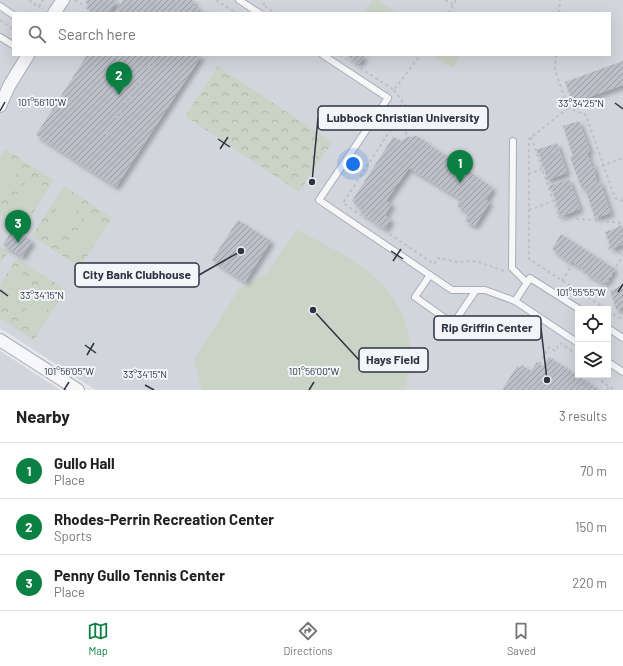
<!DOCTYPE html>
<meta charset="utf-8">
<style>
:root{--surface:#fff;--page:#f6f6f6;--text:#222;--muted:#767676;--line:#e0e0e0;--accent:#0b8043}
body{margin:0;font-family:Barlow,sans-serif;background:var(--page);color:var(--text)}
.controls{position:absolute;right:12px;bottom:12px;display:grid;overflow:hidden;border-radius:0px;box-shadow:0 4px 16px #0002}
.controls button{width:36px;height:36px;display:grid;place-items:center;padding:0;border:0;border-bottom:1px solid var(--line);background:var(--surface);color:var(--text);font:20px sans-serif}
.you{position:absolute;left:353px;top:164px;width:14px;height:14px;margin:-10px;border:3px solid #fff;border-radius:50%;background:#1a73e8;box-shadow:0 0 0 6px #1a73e833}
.badge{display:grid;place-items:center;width:26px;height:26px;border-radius:50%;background:var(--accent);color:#fff;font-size:13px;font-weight:700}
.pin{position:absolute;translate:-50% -33px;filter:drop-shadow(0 1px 2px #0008)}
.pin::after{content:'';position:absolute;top:21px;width:14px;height:12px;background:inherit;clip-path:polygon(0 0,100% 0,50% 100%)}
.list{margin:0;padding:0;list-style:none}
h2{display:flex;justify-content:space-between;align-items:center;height:52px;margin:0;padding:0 16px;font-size:17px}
h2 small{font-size:13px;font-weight:400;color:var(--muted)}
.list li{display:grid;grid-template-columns:26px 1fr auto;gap:12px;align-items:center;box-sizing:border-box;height:56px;padding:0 16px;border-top:1px solid var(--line)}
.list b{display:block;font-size:15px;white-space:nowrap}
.list p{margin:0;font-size:13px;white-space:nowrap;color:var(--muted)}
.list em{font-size:13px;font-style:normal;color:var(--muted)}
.icon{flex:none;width:22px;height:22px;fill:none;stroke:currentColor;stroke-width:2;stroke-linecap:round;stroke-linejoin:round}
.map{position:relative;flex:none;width:623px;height:390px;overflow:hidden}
.search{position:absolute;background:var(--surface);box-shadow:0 4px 16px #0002;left:12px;right:12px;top:12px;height:44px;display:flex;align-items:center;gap:10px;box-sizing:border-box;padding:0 14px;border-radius:0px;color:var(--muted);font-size:15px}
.sheet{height:220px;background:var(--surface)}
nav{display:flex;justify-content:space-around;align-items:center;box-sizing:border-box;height:56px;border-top:1px solid var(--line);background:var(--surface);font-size:11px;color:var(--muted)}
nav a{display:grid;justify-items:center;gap:2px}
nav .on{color:var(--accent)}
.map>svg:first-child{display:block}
</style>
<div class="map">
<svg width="623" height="390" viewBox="0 0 623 390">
<defs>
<pattern id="park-crowns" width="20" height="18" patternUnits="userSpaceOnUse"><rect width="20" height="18" fill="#c9d4c6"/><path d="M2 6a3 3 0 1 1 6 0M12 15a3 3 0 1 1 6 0" fill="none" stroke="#adb6ab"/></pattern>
<pattern id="building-hatch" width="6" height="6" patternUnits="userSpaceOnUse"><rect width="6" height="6" fill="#bcbfc7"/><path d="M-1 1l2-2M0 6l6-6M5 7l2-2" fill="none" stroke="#999ca3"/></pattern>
<filter id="shadow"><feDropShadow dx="3.5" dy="3.5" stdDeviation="2" flood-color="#0004"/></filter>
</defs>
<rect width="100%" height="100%" fill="#e4e6eb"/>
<g fill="#d3d5dc" fill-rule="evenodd">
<path d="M0,0H623V390H96L0,328ZM13,13H610V55H13ZM578,309H608V375H578Z"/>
<polygon points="0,351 60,390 0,390"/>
</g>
<g fill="url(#park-crowns)">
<polygon points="218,66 332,142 299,192 185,116"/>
<polygon points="5,149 54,180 23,229 0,215 0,157"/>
<polygon points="64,186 112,218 80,267 32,236"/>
<polygon points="0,247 8,252 0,264"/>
<polygon points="17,258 66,290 34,340 0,318 0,284"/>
</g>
<g fill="#c9d4c6">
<polygon points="373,0 377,0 397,13 364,13"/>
<polygon points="431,55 461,55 453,68"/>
<polygon points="4,160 19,170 0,200 0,167"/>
<polygon points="29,176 44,186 24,218 9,208"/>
<polygon points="63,198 78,208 58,240 43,230"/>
<polygon points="88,214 103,224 82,256 67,246"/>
<path d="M297,230C368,265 429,300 405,390H202L194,359L239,289L266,274Z"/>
<polygon points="16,270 32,280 11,312 0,305 0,296"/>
<polygon points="41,286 56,296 35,328 20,318"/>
</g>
<g fill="url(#building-hatch)" filter="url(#shadow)">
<polygon points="87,0 118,0 109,13 94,13 86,8 88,4 85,2"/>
<polygon points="123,0 192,0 195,2 193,5 206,13 115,13"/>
<polygon points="87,55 202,55 116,187 36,135"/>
<polygon points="345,55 365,55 359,64"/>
<polygon points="623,61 623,85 573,103 565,82"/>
<polygon points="579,121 590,151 587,153 592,166 594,166 597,182 600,181 611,213 595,218 585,188 582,189 570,157 573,156 563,126"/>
<polygon points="417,136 493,188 486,200 490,202 475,226 465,221 469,214 457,206 460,199 409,168 386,201 392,204 385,215 391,220 385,229 360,212 361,209 352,201 393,137 401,141 407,137"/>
<polygon points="557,143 567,173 547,180 544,167 543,168 539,153 538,154 536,150"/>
<polygon points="569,179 580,209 560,217 552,189 550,190 549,186"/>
<polygon points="238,220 271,241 245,282 212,260"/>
<polygon points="619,225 623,227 623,244 613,249 609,247 610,245 605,232 619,227"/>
<polygon points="13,229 32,241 22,257 3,245"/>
<polygon points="561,234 615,269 605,284 585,273 586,271 571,261 570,263 552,249"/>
<polygon points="623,285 623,307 617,311 610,291"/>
<polygon points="549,357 600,390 502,390 517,366 520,368 522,365 531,371 537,362 543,366"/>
</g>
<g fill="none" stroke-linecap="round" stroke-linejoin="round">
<defs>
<g id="service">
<polyline points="239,0 259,13"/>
<polyline points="0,6 13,15"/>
<polyline points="0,37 13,45"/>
<polyline points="323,55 388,98 319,200 452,290 485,290 515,301 578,343"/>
<polyline points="513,141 512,268 527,283"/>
<polyline points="430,275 415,297 453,324 476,290"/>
<polyline points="515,301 530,278 579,309"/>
<polyline points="608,328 623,338"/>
<polyline points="608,362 623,372"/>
</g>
<g id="minor">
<polyline points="54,13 63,0"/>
<polyline points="0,106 9,86 28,55"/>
<polyline points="0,340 78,390"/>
</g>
</defs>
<use href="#service" stroke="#a9adb5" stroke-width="8"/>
<use href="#minor" stroke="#a9adb5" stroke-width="14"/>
<g stroke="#bec0c6" stroke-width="2" stroke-dasharray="3 3" stroke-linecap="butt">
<polyline points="29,0 39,7 43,0"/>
<polyline points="75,0 81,4 84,0"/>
<polyline points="216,0 236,13"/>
<polyline points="445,0 453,4"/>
<polyline points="263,5 266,0"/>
<polyline points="265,6 275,13"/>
<polyline points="173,13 182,0"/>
<polyline points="448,13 456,0"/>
<polyline points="559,13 560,0"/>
<polyline points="0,20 13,29"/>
<polyline points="340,55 394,90 420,55"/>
<polyline points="556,55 555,70 568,108 586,115 615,198 623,201"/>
<polyline points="394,90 406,106 401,114 407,137"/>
<polyline points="568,108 529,139 529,259 606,309"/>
<polyline points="401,114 343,203 434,264 438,258 457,262 476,261 504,271"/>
<polyline points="531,137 559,217 623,223"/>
<polyline points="100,144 157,55"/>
<polyline points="596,168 623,158"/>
<polyline points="528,174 542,169"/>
<polyline points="529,210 553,201"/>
<polyline points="608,248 623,255"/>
<polyline points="558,256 605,286 623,255"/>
<polyline points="562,281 572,265"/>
<polyline points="608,311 623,320"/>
<polyline points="539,364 549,347 555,351 560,343 578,355"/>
<polyline points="606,375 602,382 615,390"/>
<polyline points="607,390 609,386"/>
</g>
<use href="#service" stroke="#f7f7f9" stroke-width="6"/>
<use href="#minor" stroke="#f7f7f9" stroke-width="12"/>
</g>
<path fill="none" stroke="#2d3342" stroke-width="1.5" d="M615,103L623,109M0,111L5,102M218,139L230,147M220,149L228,137M391,251L403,259M393,261L401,249M0,290L8,296M618,292L623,284M85,345L96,353M87,355L94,343M145,385L154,390M64,390L69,382M309,390L314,382"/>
<g font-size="10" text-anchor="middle" fill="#2d3342" stroke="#f4f5f8" stroke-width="4" stroke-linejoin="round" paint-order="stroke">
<text x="42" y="106">101°56'10"W</text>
<text x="581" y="107">33°34'25"N</text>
<text x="581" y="296">101°55'55"W</text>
<text x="42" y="299">33°34'15"N</text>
<text x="69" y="375">101°56'05"W</text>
<text x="314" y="375">101°56'00"W</text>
<text x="145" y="378">33°34'15"N</text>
</g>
<path fill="none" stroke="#2d3342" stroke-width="1.5" d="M312 182L318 118M241 251L199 275M547 380L541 328M313 310L359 360"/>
<g fill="#2d3342" stroke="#f4f5f8" stroke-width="1.5">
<circle cx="312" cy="182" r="4"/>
<circle cx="241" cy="251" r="4"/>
<circle cx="547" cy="380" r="4"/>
<circle cx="313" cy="310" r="4"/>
</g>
<g fill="#f4f5f8" stroke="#2d3342" stroke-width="1.5">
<rect x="318" y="106" width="170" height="24" rx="4"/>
<rect x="75" y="263" width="124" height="24" rx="4"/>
<rect x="434" y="316" width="107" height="24" rx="4"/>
<rect x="359" y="348" width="69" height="24" rx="4"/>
</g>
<g font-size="12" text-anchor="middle" font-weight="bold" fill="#2d3342">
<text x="403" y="122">Lubbock Christian University</text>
<text x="137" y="279">City Bank Clubhouse</text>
<text x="487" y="332">Rip Griffin Center</text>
<text x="393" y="364">Hays Field</text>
</g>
</svg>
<div class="controls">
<button><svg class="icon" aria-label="locate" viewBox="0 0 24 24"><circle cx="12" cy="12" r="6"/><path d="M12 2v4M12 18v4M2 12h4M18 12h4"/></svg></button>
<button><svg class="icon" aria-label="layers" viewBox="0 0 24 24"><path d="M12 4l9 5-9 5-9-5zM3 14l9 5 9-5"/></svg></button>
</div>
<div class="you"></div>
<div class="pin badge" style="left:460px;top:183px">1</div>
<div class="pin badge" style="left:119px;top:95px">2</div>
<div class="pin badge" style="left:18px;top:243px">3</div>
<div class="search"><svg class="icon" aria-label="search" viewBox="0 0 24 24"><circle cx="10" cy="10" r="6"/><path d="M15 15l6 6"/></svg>Search here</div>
</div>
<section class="sheet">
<h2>Nearby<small>3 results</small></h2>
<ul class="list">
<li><span class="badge">1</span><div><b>Gullo Hall</b><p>Place</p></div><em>70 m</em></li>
<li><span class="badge">2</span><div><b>Rhodes-Perrin Recreation Center</b><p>Sports</p></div><em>150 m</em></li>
<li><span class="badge">3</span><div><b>Penny Gullo Tennis Center</b><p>Place</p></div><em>220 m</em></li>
</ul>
</section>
<nav>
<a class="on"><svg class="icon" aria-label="map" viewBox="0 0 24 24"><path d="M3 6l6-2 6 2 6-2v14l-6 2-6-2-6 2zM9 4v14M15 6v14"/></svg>Map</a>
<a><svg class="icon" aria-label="directions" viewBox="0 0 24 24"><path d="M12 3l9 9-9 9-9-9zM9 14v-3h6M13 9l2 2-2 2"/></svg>Directions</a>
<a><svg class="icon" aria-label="saved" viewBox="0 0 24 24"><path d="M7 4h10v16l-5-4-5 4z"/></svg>Saved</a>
</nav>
